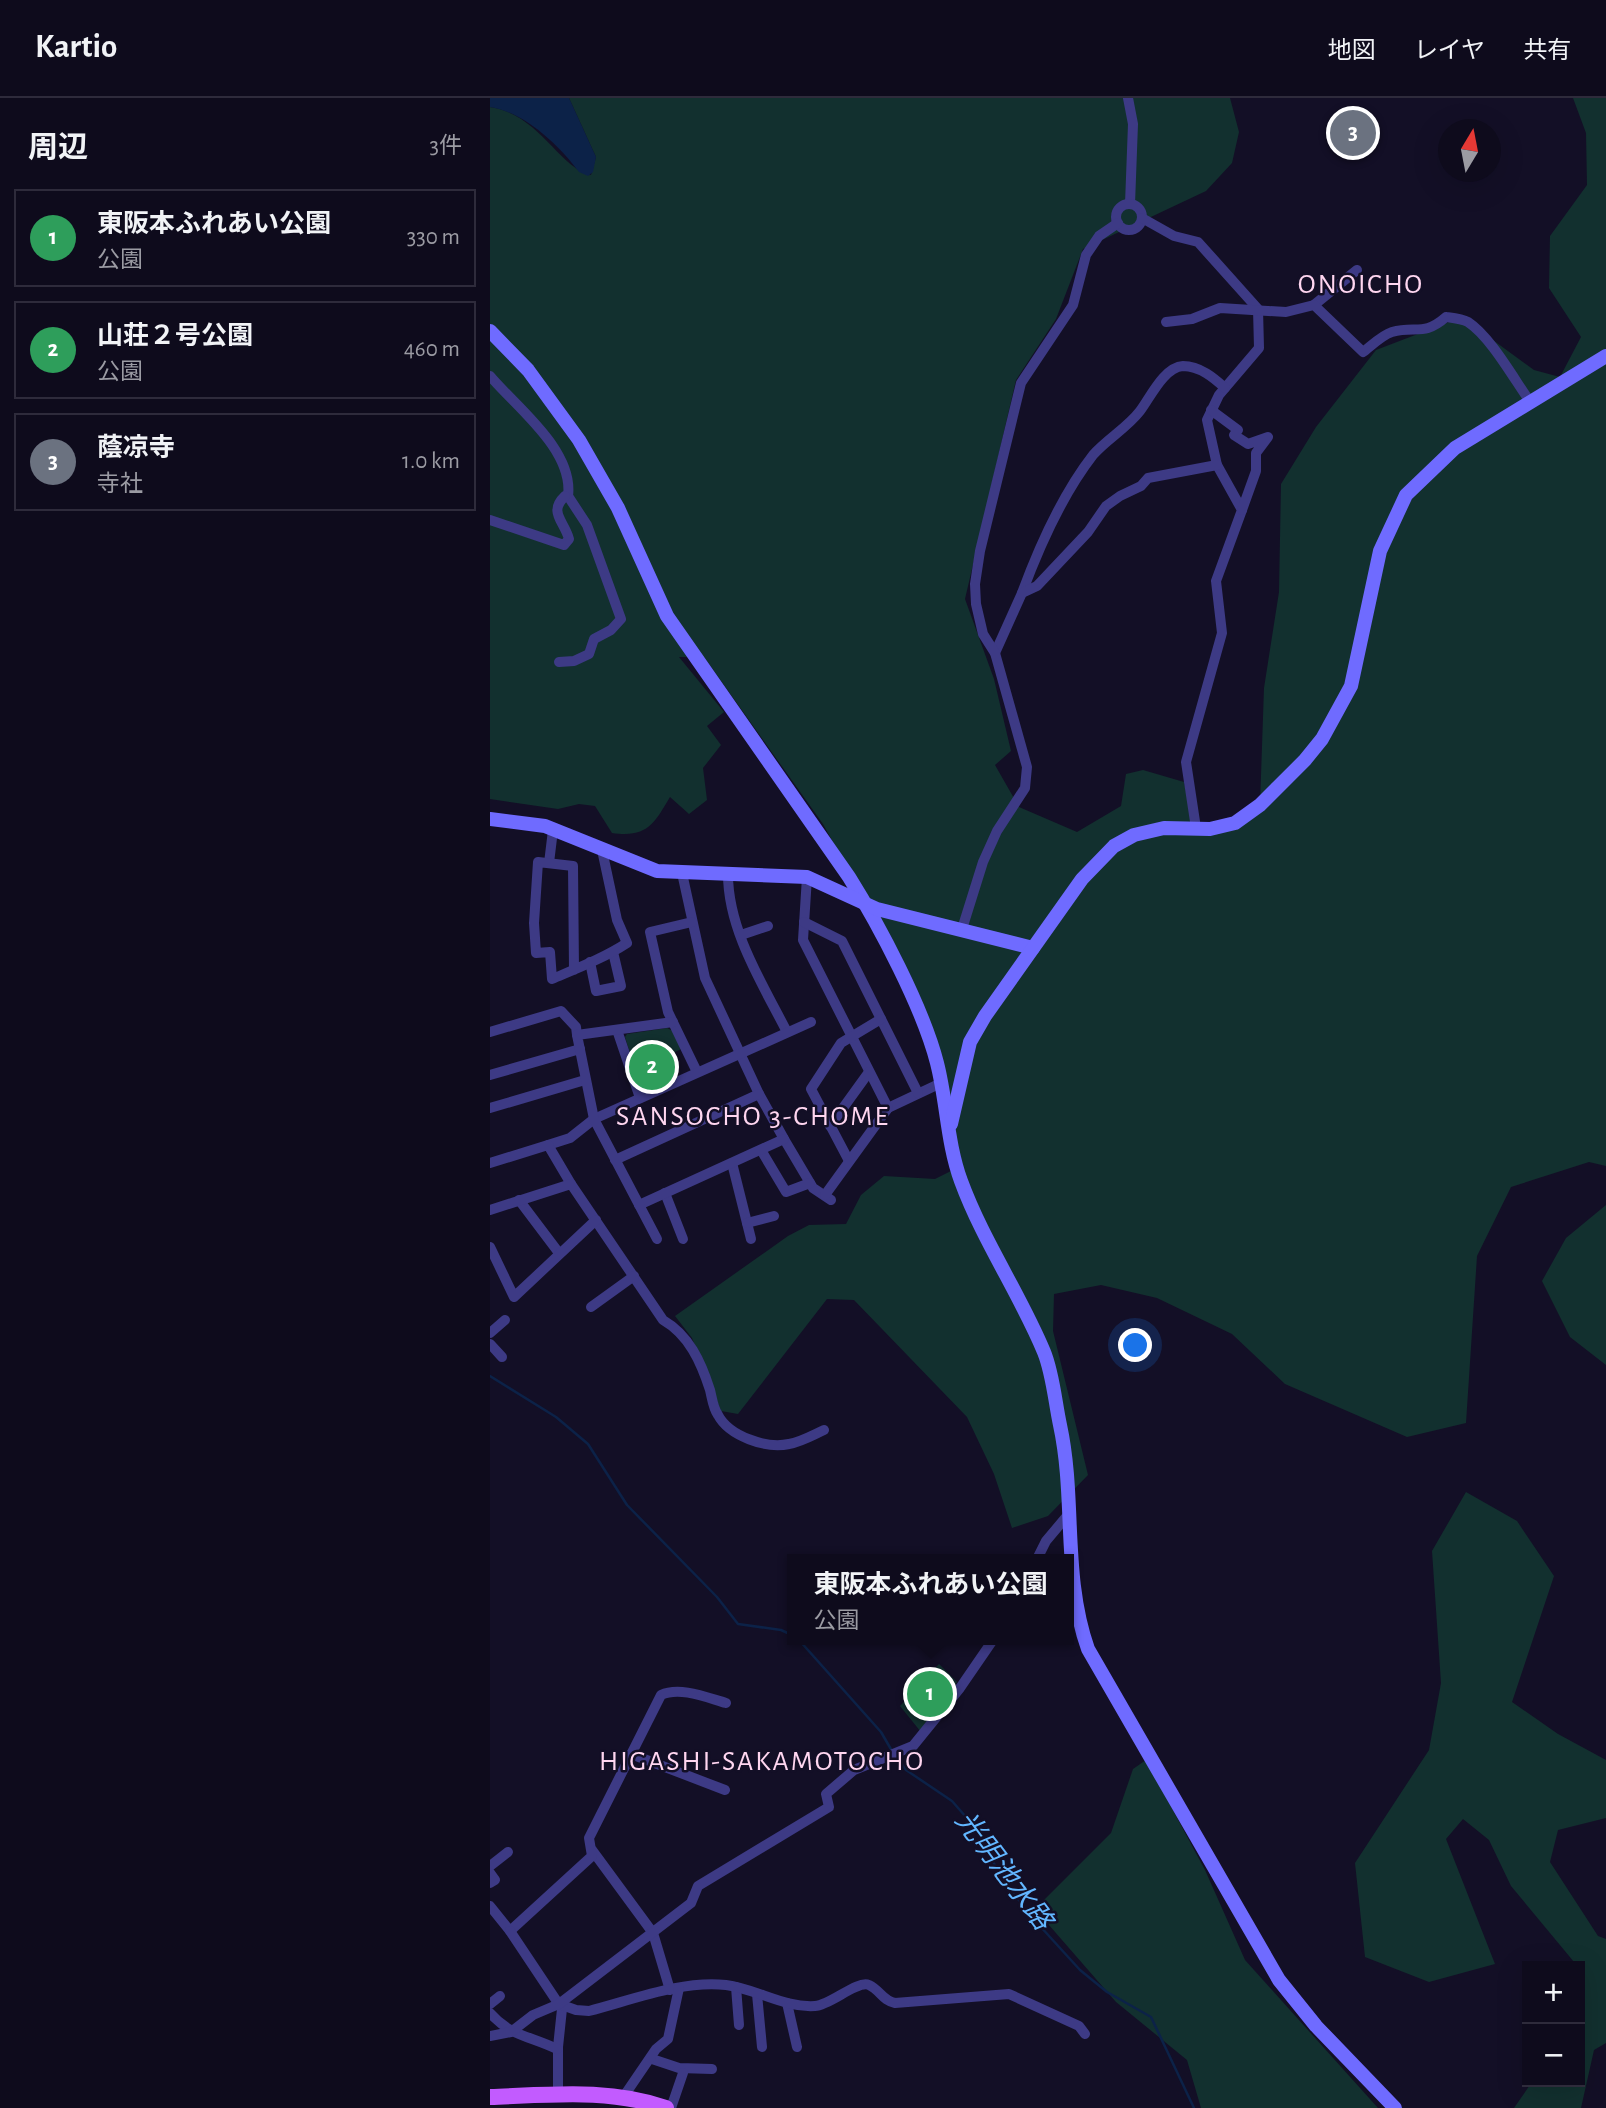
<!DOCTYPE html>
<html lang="ja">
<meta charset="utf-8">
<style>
:root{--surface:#0e0b1c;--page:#171425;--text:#f1f3f6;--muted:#9b9ba3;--line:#2e2b3b;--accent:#0b8043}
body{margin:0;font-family:"Alegreya Sans","Noto Sans JP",sans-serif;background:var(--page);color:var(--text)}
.controls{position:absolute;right:21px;bottom:21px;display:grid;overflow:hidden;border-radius:0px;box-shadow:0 7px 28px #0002}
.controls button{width:63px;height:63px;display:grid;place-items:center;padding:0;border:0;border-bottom:2px solid var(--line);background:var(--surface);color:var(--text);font:35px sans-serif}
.compass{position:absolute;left:948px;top:21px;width:63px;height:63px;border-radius:50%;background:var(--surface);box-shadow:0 7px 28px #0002;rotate:10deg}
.you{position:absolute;left:646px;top:1248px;width:24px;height:24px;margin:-18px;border:5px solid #fff;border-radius:50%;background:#1a73e8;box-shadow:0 0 0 10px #1a73e833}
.badge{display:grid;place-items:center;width:46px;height:46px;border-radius:50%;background:var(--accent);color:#fff;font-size:23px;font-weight:700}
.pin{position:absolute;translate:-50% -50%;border:4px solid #fff;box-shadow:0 2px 7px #0006}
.popup{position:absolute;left:297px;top:1456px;width:287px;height:91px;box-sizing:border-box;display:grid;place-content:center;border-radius:0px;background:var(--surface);filter:drop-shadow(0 2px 5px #0005);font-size:23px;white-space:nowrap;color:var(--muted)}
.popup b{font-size:26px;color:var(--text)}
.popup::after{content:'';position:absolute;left:50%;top:100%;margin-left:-14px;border:14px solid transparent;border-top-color:var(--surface)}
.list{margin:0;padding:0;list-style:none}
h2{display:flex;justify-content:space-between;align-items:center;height:91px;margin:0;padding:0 28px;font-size:30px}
h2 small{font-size:23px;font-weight:400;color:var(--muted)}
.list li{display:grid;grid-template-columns:46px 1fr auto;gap:21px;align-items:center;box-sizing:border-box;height:98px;margin:0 14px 14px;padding:0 14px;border:2px solid var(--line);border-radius:0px}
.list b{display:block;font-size:26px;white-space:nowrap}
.list p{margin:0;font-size:23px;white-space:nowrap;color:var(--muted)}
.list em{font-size:23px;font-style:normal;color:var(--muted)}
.map{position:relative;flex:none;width:1116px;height:2010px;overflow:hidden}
header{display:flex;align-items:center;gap:42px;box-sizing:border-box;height:98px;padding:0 35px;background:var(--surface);border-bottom:2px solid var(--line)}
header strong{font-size:33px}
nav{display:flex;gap:38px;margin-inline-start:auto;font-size:24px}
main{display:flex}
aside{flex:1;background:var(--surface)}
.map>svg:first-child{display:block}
</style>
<header>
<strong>Kartio</strong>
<nav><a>地図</a><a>レイヤ</a><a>共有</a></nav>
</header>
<main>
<aside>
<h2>周辺<small>3件</small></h2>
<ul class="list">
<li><span class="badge" style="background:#2e9e5b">1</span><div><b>東阪本ふれあい公園</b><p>公園</p></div><em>330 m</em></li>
<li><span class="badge" style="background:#2e9e5b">2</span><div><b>山荘２号公園</b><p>公園</p></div><em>460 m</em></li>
<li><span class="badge" style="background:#6b7280">3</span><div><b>蔭凉寺</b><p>寺社</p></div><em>1.0 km</em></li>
</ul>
</aside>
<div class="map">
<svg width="1116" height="2010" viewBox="0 0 1116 2010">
<rect width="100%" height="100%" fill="#130f26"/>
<g fill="#12302f">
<path d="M79,0H740L749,34L742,65L716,93L593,151L566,221L526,282L475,501L504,581L521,653L505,667L529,709L587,734L631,708L636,676L653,672L694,684L703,730L720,731L770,707L774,590L789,494L791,386L826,329L886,252L967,221L981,226L1044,272L1070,279L1091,239L1059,190L1060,138L1097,87L1096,35L1083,0H1116V1068L1099,1064L1021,1089L987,1158L976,1325L917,1339L795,1286L742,1236L667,1200L611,1187L564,1196L563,1233L598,1377L558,1418L522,1430L504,1376L477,1319L364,1202L337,1201L248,1316L231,1313L202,1240L185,1218L298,1138L319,1127L356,1126L371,1097L394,1078L445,1081L469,1069L456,996L392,833L333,726L214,559H189L234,614L217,628L231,647L213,670L217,702L199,716L180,699C164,726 157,740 122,735L105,708L89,706L68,711L0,701V9C49,16 68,69 101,77L106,59Z"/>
<polygon points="177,930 183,933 191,951 175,959 184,980 156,992 151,990 135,939 137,936"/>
<polygon points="1116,1107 1116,1267 1080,1239 1052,1183 1076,1140"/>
<polygon points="976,1394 1027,1423 1064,1478 1022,1604 1068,1636 1116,1662 1116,1720 1068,1732 1060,1764 1108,1838 1116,1841 1116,1945 1104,1952 1091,2010 1024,2010 1042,1984 1090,1984 1090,1889 1094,1876 1021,1788 999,1742 973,1721 956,1741 1005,1866 939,1884 875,1859 865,1765 939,1652 951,1585 942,1453"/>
<polygon points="449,1566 467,1584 431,1634 410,1608"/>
<polygon points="656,1662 715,1772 755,1862 888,2010 711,2010 697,1962 626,1904 545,1811 621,1735 643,1671"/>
</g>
<path fill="#0c2248" d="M0,0H79L106,59L103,74L98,78L89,74C69,47 34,14 0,9Z"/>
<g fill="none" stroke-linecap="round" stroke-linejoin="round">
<g stroke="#0c2248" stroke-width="2.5">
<polyline points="0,1278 66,1319 98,1346 137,1407 227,1499 248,1526 291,1532 302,1537"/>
<polyline points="309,1542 391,1634 402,1653"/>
<polyline points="406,1658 416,1672 462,1703 490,1735 508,1774 539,1816 590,1872 617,1894 661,1919 704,2010"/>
</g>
<g stroke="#3d3a85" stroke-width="10">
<polyline points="638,0 643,26 640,106"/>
<circle cx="639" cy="119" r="13"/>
<polyline points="652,120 684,138 708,144 768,211 769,250 729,297 717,322 727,367 752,412 726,483 732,535 696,664 706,730"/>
<polyline points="824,207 867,172"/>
<path d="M676,224L702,221L730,210L796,214L824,207L873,254C881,248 892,237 902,234C926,227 933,239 956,219C963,220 972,221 978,224C1001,239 1025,283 1041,305"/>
<path d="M0,278C26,309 84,352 78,398L97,427L131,521L121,532L104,541L99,556L84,563L69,564"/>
<polyline points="721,312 748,332 744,337 758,346 778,339 766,355 766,373 752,412"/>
<path d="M0,422L74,447L79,441C74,423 58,414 75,398"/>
<path d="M532,495C549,449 572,397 603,357C617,341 637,330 650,313C660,300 674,269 693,268C710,268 724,280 735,290"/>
<polyline points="505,555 532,495 547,488 598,434 616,408 630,398 651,388 658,380 727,367"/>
<polyline points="59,765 63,732"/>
<polyline points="192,775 215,880 269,996 294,1041 323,1090 341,1102"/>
<path d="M238,776C238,832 272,885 297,934"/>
<polyline points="317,779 313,842 398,1010 451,985"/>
<polyline points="202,824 160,834 178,914 207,974"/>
<polyline points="314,824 352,843 428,995"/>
<polyline points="472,831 493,764 507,733 535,690 537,669 505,555 493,536 486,506 485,486 490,453 531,285 583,207 596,157 609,138 628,125"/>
<polyline points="251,837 278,828"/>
<polyline points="100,864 106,893 131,888 123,854"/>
<path d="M84,872L83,768L48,764L44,825L46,855L60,854L62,881C88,870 114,860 137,845L127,822L112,752"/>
<polyline points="127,932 150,1000"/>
<polyline points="0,934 71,913 86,929 87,937"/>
<polyline points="0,977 90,951"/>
<polyline points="0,1010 95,982"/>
<polyline points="340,1028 379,974"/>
<polyline points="58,1047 80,1040 104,1021 321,924"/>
<polyline points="271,1052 296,1094 320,1085"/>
<polyline points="125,1062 269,996"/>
<polyline points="359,1063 321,991 351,945 391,921"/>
<polyline points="0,1065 58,1047 81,1086"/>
<polyline points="242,1065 261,1141"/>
<polyline points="175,1095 193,1141"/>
<polyline points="335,1097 398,1010"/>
<polyline points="29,1102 69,1155"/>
<polyline points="149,1107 294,1041"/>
<path d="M0,1112L81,1086L173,1222C199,1237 211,1264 220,1292C222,1300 223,1310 228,1317C239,1338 276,1351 299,1346C311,1344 323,1337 334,1332"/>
<polyline points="257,1125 284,1118"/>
<polyline points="167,1141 104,1021 87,937 183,924"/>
<polyline points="0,1149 24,1199 106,1122"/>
<polyline points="101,1209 144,1178"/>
<polyline points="0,1235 15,1222"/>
<polyline points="0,1246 12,1259"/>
<polyline points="547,1461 556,1443 577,1418"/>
<polyline points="141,1656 235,1692"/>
<polyline points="102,1752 163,1835 180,1892"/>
<polyline points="0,1768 18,1754"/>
<polyline points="0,1775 5,1782 0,1785"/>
<path d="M0,1808L20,1833L102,1758L99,1740L171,1597C190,1588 218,1600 236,1605"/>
<polyline points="20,1833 72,1911 68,1949 68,1997"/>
<polyline points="246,1889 249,1927"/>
<polyline points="267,1896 272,1949"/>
<polyline points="297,1905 307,1949"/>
<polyline points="0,1906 10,1898"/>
<path d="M69,1906L86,1912L99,1913C142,1902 192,1882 236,1887C267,1891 294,1910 325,1908C341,1907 367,1882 379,1887C390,1892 393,1903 405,1905L519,1896L589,1928L595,1936"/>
<path d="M0,1915C20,1938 40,1938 67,1951"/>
<polyline points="0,1938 21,1934 43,1917 69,1906 201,1805 208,1788 339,1709 336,1696 364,1672 423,1648 470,1590 503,1542"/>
<polyline points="162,1961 189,1970 222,1971"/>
<polyline points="134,1998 166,1951 178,1941 189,1890"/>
<polyline points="181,2010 193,1975"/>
</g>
<g stroke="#6f6bff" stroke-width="14">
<path d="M0,233L38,272L89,342L128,410L177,518L359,779C389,827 433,910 447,965C457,1004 457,1045 471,1083C493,1143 530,1196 554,1254C563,1276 565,1304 570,1327C586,1401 572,1478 598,1551L789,1882L826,1928L905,2010"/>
<polyline points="0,721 55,728 167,773 317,779 387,811 543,850"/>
<polyline points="461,1026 480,944 495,918 592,781 624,748 644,737 674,730 720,731 745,725 770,707 815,662 832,641 861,588 890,453 916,397 965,350 1116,258"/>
</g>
<path stroke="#c25bff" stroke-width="16" d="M0,1999C60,1997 119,1990 176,2010"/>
</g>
<g text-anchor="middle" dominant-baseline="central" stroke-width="5" stroke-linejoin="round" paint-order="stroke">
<g font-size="28" letter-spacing="2" fill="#ffd6f0" stroke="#130f26">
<text x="871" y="187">ONOICHO</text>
<text x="263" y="1019">SANSOCHO 3-CHOME</text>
<text x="272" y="1664">HIGASHI-SAKAMOTOCHO</text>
</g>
<g font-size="28" font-style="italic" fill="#62b6ff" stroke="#130f26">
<text transform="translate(513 1773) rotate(53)">光明池水路</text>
</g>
</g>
</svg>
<div class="controls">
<button>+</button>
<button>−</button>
</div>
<svg class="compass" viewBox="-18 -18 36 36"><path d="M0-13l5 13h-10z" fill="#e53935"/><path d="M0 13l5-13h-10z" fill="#9b9ba3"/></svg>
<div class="you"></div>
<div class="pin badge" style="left:440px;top:1596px;background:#2e9e5b">1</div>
<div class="popup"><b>東阪本ふれあい公園</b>公園</div>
<div class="pin badge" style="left:162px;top:969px;background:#2e9e5b">2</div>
<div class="pin badge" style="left:863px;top:35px;background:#6b7280">3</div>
</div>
</main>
